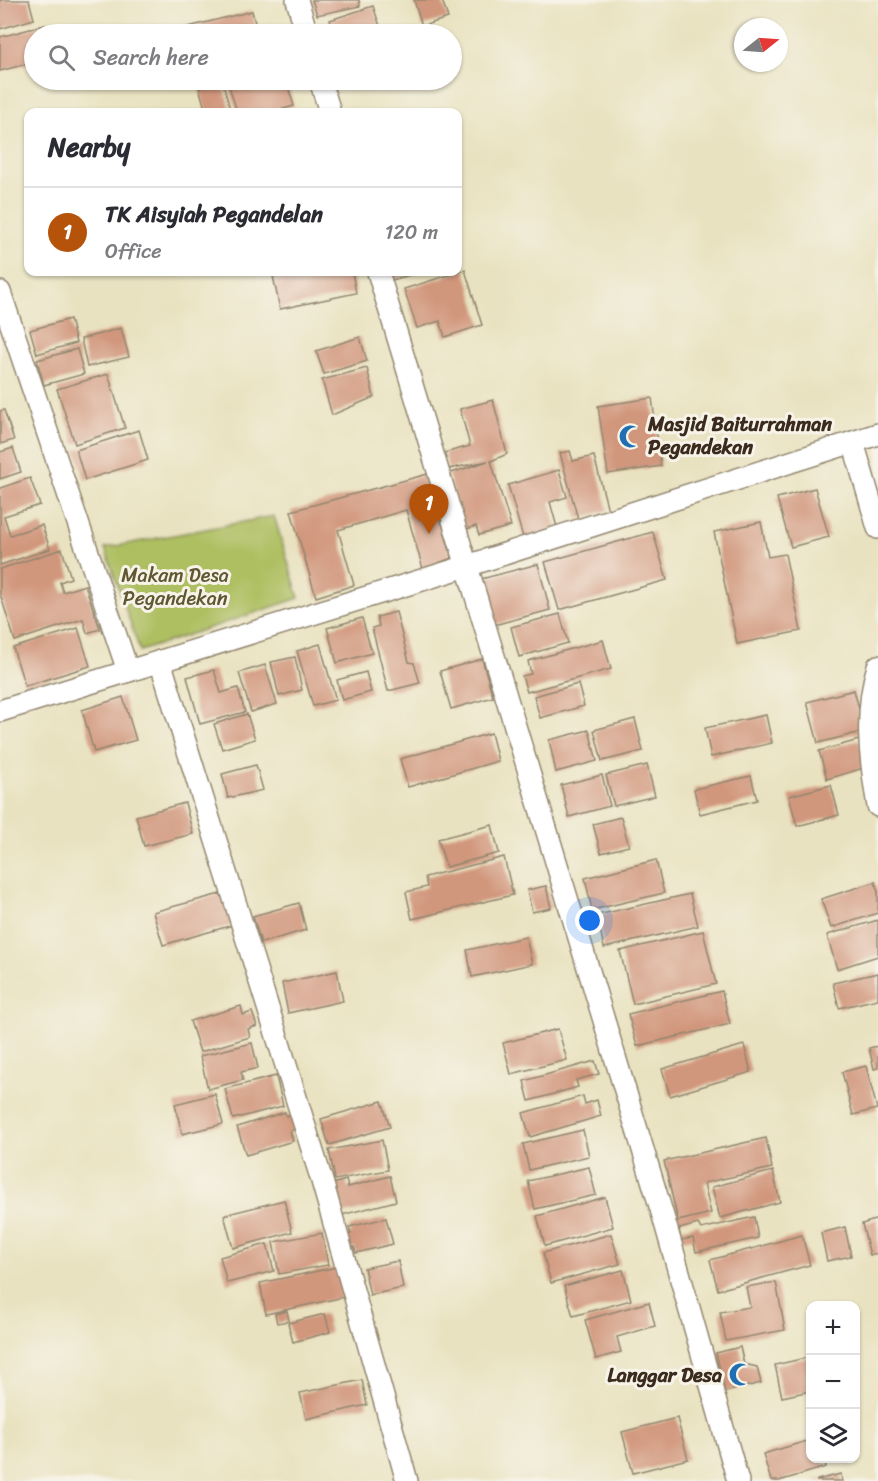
<!DOCTYPE html>
<meta charset="utf-8">
<style>
:root{--surface:#fff;--page:#f2f2f3;--text:#2b2b33;--muted:#7c7c81;--line:#e1e1e2;--accent:#b45309}
body{margin:0;font-family:Sriracha,sans-serif;background:var(--page);color:var(--text)}
.controls{position:absolute;right:18px;bottom:18px;display:grid;overflow:hidden;border-radius:12px;box-shadow:0 2px 4px #0004}
.controls button{width:54px;height:54px;display:grid;place-items:center;padding:0;border:0;border-bottom:2px solid var(--line);background:var(--surface);color:var(--text);font:30px sans-serif}
.compass{position:absolute;left:734px;top:18px;width:54px;height:54px;border-radius:50%;background:var(--surface);box-shadow:0 2px 4px #0004;rotate:73deg}
.you{position:absolute;left:590px;top:921px;width:21px;height:21px;margin:-15px;border:4px solid #fff;border-radius:50%;background:#1a73e8;box-shadow:0 0 0 9px #1a73e833}
.badge{display:grid;place-items:center;width:39px;height:39px;border-radius:50%;background:var(--accent);color:#fff;font-size:20px;font-weight:700}
.pin{position:absolute;translate:-50% -50px;filter:drop-shadow(0 2px 3px #0008)}
.pin::after{content:'';position:absolute;top:32px;width:21px;height:18px;background:inherit;clip-path:polygon(0 0,100% 0,50% 100%)}
.list{margin:0;padding:0;list-style:none}
h2{display:flex;justify-content:space-between;align-items:center;height:78px;margin:0;padding:0 24px;font-size:26px}
h2 small{font-size:20px;font-weight:400;color:var(--muted)}
.list li{display:grid;grid-template-columns:39px 1fr auto;gap:18px;align-items:center;box-sizing:border-box;height:90px;padding:0 24px;border-top:2px solid var(--line)}
.list b{display:block;font-size:22px;white-space:nowrap}
.list p{margin:0;font-size:20px;white-space:nowrap;color:var(--muted)}
.list em{font-size:20px;font-style:normal;color:var(--muted)}
.icon{flex:none;width:33px;height:33px;fill:none;stroke:currentColor;stroke-width:2;stroke-linecap:round;stroke-linejoin:round}
.map{position:relative;flex:none;width:878px;height:1481px;overflow:hidden}
.search{position:absolute;background:var(--surface);box-shadow:0 2px 4px #0004;left:24px;top:24px;width:438px;height:66px;display:flex;align-items:center;gap:15px;box-sizing:border-box;padding:0 21px;border-radius:33px;color:var(--muted);font-size:22px}
.panel{position:absolute;background:var(--surface);box-shadow:0 2px 4px #0004;left:24px;top:108px;width:438px;height:168px;border-radius:12px}
.map>svg:first-child{display:block}
</style>
<div class="map">
<svg width="878" height="1481" viewBox="0 0 878 1481">
<rect width="100%" height="100%" fill="#f7f3e8"/>
<filter id="ink" filterUnits="userSpaceOnUse"><feTurbulence type="fractalNoise" baseFrequency=".0167" numOctaves="2"/><feDisplacementMap in="SourceGraphic" scale="12" xChannelSelector="R" yChannelSelector="G"/><feConvolveMatrix kernelMatrix="1 2 1 2 8 2 1 2 1" color-interpolation-filters="sRGB"/></filter>
<filter id="wash" filterUnits="userSpaceOnUse"><feTurbulence type="fractalNoise" baseFrequency=".008" numOctaves="4" result="noise"/><feDisplacementMap in="SourceGraphic" scale="24" xChannelSelector="R" yChannelSelector="G"/><feGaussianBlur stdDeviation="1.35" result="paint"/><feColorMatrix in="noise" values="0 0 0 0 0 0 0 0 0 0 0 0 0 0 0 0 0 1.4 0 .05"/><feComposite in="paint" operator="in"/></filter>
<g filter="url(#wash)">
<rect width="100%" height="100%" fill="#e9e2c0"/>
<polygon fill="#aebf62" stroke="#747440" stroke-width="1.5" points="274,516 299,598 140,651 105,548"/>
<g id="blocks">
<g fill="#d1977d">
<polygon points="0,0 29,0 34,19 0,29"/>
<polygon points="312,0 359,0 360,6 317,15"/>
<polygon points="414,0 442,0 448,18 422,26"/>
<polygon points="373,6 382,32 374,34 334,34 330,20"/>
<polygon points="252,11 258,34 173,34 172,31"/>
<polygon points="45,25 47,34 34,34 34,62 0,71 0,37"/>
<polygon points="197,80 222,80 231,112 206,112"/>
<polygon points="227,80 286,80 294,106 273,112 237,112"/>
<polygon points="465,270 482,325 445,337 440,321 417,328 404,289"/>
<polygon points="297,272 352,272 356,293 280,309 273,276"/>
<polygon points="387,272 420,272 389,281"/>
<polygon points="70,319 76,343 37,354 30,330"/>
<polygon points="121,328 129,357 87,367 81,339"/>
<polygon points="360,337 367,361 324,374 316,351"/>
<polygon points="77,349 84,374 44,385 37,360"/>
<polygon points="367,368 374,397 332,415 322,380"/>
<polygon points="108,374 125,428 75,444 57,389"/>
<polygon points="652,398 661,466 608,474 598,406"/>
<polygon points="493,400 507,454 491,461 511,526 479,535 476,526 464,530 448,474 488,461 448,469 444,453 470,446 460,409"/>
<polygon points="4,410 14,440 0,444 0,411"/>
<polygon points="139,430 148,460 85,480 76,450"/>
<polygon points="13,448 21,472 0,479 0,452"/>
<polygon points="570,451 573,461 594,456 608,510 578,519 560,453"/>
<polygon points="559,470 567,497 550,502 558,531 524,541 508,485"/>
<polygon points="428,474 452,558 423,569 406,510 338,530 354,585 316,597 291,511"/>
<polygon points="30,478 40,505 4,516 10,535 42,525 50,549 0,565 0,488"/>
<polygon points="815,488 829,537 791,547 777,498"/>
<polygon points="761,522 768,557 785,554 801,631 737,644 714,532"/>
<polygon points="653,532 667,580 559,610 545,562"/>
<polygon points="62,549 71,578 60,582 63,592 85,585 100,629 87,633 83,619 15,641 0,594 0,569"/>
<polygon points="538,564 550,610 494,625 481,579"/>
<polygon points="396,612 409,662 414,663 420,683 388,691 372,628 379,626 377,617"/>
<polygon points="560,614 568,643 519,657 511,627"/>
<polygon points="362,618 372,653 337,663 327,628"/>
<polygon points="78,628 90,666 25,686 13,648"/>
<polygon points="603,640 611,669 527,692 522,676 531,674 528,661"/>
<polygon points="320,644 336,700 313,706 297,651"/>
<polygon points="295,657 302,690 279,696 271,662"/>
<polygon points="482,659 493,697 451,709 440,671"/>
<polygon points="265,665 277,704 251,712 239,673"/>
<polygon points="214,670 221,693 238,688 245,712 200,724 187,677"/>
<polygon points="366,672 371,692 342,700 337,680"/>
<polygon points="578,684 584,706 540,718 534,696"/>
<polygon points="854,690 865,731 818,743 807,702"/>
<polygon points="123,697 136,740 94,752 82,710"/>
<polygon points="247,714 255,739 222,749 214,724"/>
<polygon points="766,715 772,743 711,757 705,728"/>
<polygon points="635,719 643,751 602,761 594,730"/>
<polygon points="589,730 597,761 556,772 549,740"/>
<polygon points="491,733 498,761 408,787 400,759"/>
<polygon points="859,740 867,767 827,779 819,751"/>
<polygon points="256,765 263,790 228,798 222,774"/>
<polygon points="647,765 655,796 614,806 606,775"/>
<polygon points="602,775 610,806 569,817 561,785"/>
<polygon points="751,776 757,800 700,814 694,789"/>
<polygon points="831,785 839,815 797,826 789,796"/>
<polygon points="185,803 193,834 144,846 136,816"/>
<polygon points="621,817 629,846 601,853 593,824"/>
<polygon points="492,825 499,853 446,867 438,839"/>
<polygon points="504,857 513,895 412,919 406,892 427,887 425,877"/>
<polygon points="656,860 664,893 592,910 585,878"/>
<polygon points="875,882 878,892 878,913 831,928 821,899"/>
<polygon points="546,886 551,908 532,912 527,890"/>
<polygon points="224,893 233,925 163,945 153,912"/>
<polygon points="690,894 698,926 604,948 597,915"/>
<polygon points="299,903 306,930 261,943 253,916"/>
<polygon points="878,920 878,956 837,969 827,935"/>
<polygon points="703,931 716,984 633,1004 620,951"/>
<polygon points="526,937 532,964 472,977 467,950"/>
<polygon points="337,971 343,1001 288,1013 282,983"/>
<polygon points="878,973 878,999 839,1008 833,983"/>
<polygon points="722,991 730,1024 637,1046 628,1014"/>
<polygon points="241,1006 243,1015 252,1012 257,1026 248,1029 250,1037 200,1052 190,1021"/>
<polygon points="558,1029 567,1060 511,1074 503,1043"/>
<polygon points="252,1043 258,1068 241,1072 243,1080 208,1089 200,1056"/>
<polygon points="744,1045 751,1072 670,1096 662,1069"/>
<polygon points="878,1046 878,1068 874,1069 869,1048"/>
<polygon points="595,1061 599,1074 576,1080 578,1087 529,1101 524,1081"/>
<polygon points="866,1066 877,1109 853,1115 842,1072"/>
<polygon points="276,1076 283,1106 233,1119 225,1089"/>
<polygon points="215,1094 223,1124 182,1134 175,1104"/>
<polygon points="583,1096 585,1104 597,1100 601,1116 530,1137 523,1113"/>
<polygon points="382,1101 390,1127 329,1145 321,1119"/>
<polygon points="285,1112 286,1116 294,1114 298,1128 290,1131 293,1141 246,1155 237,1127"/>
<polygon points="583,1130 589,1156 529,1170 523,1144"/>
<polygon points="766,1138 772,1168 704,1183 711,1213 678,1221 664,1161"/>
<polygon points="382,1140 388,1170 335,1180 329,1150"/>
<polygon points="589,1167 596,1195 535,1209 528,1181"/>
<polygon points="773,1171 780,1202 720,1218 712,1187"/>
<polygon points="390,1176 396,1201 342,1215 326,1186 346,1180 348,1187"/>
<polygon points="605,1197 613,1227 545,1246 537,1216"/>
<polygon points="284,1200 292,1232 233,1248 224,1215"/>
<polygon points="754,1217 758,1238 696,1252 693,1238 681,1240 679,1229 698,1224 701,1229"/>
<polygon points="386,1218 393,1244 356,1253 354,1247 344,1250 340,1236 351,1234 349,1227"/>
<polygon points="878,1219 878,1253 870,1255 862,1224"/>
<polygon points="845,1227 851,1256 827,1261 821,1233"/>
<polygon points="322,1233 328,1265 279,1274 273,1242"/>
<polygon points="611,1234 620,1264 551,1283 543,1253"/>
<polygon points="802,1235 810,1265 718,1290 710,1260"/>
<polygon points="267,1244 274,1271 227,1283 220,1257"/>
<polygon points="398,1261 403,1288 370,1295 364,1268"/>
<polygon points="337,1267 344,1297 266,1314 260,1283"/>
<polygon points="623,1270 631,1300 573,1316 564,1286"/>
<polygon points="776,1282 785,1330 726,1341 720,1312 750,1307 746,1287"/>
<polygon points="649,1302 655,1326 617,1337 621,1352 596,1359 585,1320"/>
<polygon points="287,1311 289,1321 277,1323 275,1314"/>
<polygon points="325,1314 330,1332 293,1342 288,1323"/>
<polygon points="740,1347 744,1364 757,1367 761,1383 725,1392 716,1353"/>
<polygon points="810,1357 810,1391 782,1397 775,1365"/>
<polygon points="362,1380 367,1405 306,1419 300,1393"/>
<polygon points="677,1418 688,1459 633,1473 622,1432"/>
<polygon points="810,1440 810,1458 824,1458 826,1467 779,1481 771,1481 763,1454"/>
<polygon points="841,1474 842,1481 817,1481 817,1480"/>
</g>
</g>
</g>
<g filter="url(#ink)">
<use href="#blocks" fill-opacity="0" stroke="#92866f" stroke-width="1.5"/>
<g fill="none" stroke-linecap="round" stroke-linejoin="round">
<defs>
<g id="minor">
<polyline points="297,0 307,34"/>
<polyline points="320,80 330,112"/>
<polyline points="378,272 663,1216 738,1481"/>
<polyline points="0,292 128,671"/>
<polyline points="853,442 878,528"/>
<polyline points="160,661 322,1181 407,1481"/>
<path d="M878,666C864,712 870,760 878,806"/>
<polyline points="0,711 467,566 878,434"/>
</g>
</defs>
<use href="#minor" stroke="#92866f" stroke-width="24"/>
<use href="#minor" stroke="#fff" stroke-width="21"/>
</g>
</g>
<defs>
<symbol id="mosque-bare" viewBox="-9 -9 18 18"><path d="M3.5-4.9A6 6 0 1 0 3.5 4.9A5 5 0 1 1 3.5-4.9Z" fill="#1f6fb2" stroke="#f7f3e8" stroke-width="2.5" paint-order="stroke"/></symbol>
</defs>
<g fill-rule="evenodd">
<use href="#mosque-bare" x="614" y="420" width="33" height="33"/>
<use href="#mosque-bare" x="724" y="1358" width="33" height="33"/>
</g>
<g text-anchor="middle" dominant-baseline="central" stroke-width="6" stroke-linejoin="round" paint-order="stroke">
<g font-size="20" font-weight="bold" fill="#3b2a1e" stroke="#f7f3e8" text-anchor="start">
<text x="648" y="424">Masjid Baiturrahman<tspan x="648" dy="23">Pegandekan</tspan></text>
<text x="722" y="1375" text-anchor="end">Langgar Desa</text>
</g>
<g font-size="20" fill="#5e5732" stroke="#f7f3e8">
<text x="175" y="575">Makam Desa<tspan x="175" dy="23">Pegandekan</tspan></text>
</g>
</g>
</svg>
<div class="controls">
<button>+</button>
<button>−</button>
<button><svg class="icon" aria-label="layers" viewBox="0 0 24 24"><path d="M12 4l9 5-9 5-9-5zM3 14l9 5 9-5"/></svg></button>
</div>
<svg class="compass" viewBox="-18 -18 36 36"><path d="M0-13l5 13h-10z" fill="#e53935"/><path d="M0 13l5-13h-10z" fill="#7c7c81"/></svg>
<div class="you"></div>
<div class="pin badge" style="left:429px;top:534px">1</div>
<div class="search"><svg class="icon" aria-label="search" viewBox="0 0 24 24"><circle cx="10" cy="10" r="6"/><path d="M15 15l6 6"/></svg>Search here</div>
<section class="panel">
<h2>Nearby<small></small></h2>
<ul class="list">
<li><span class="badge">1</span><div><b>TK Aisyiah Pegandelan</b><p>Office</p></div><em>120 m</em></li>
</ul>
</section>
</div>
